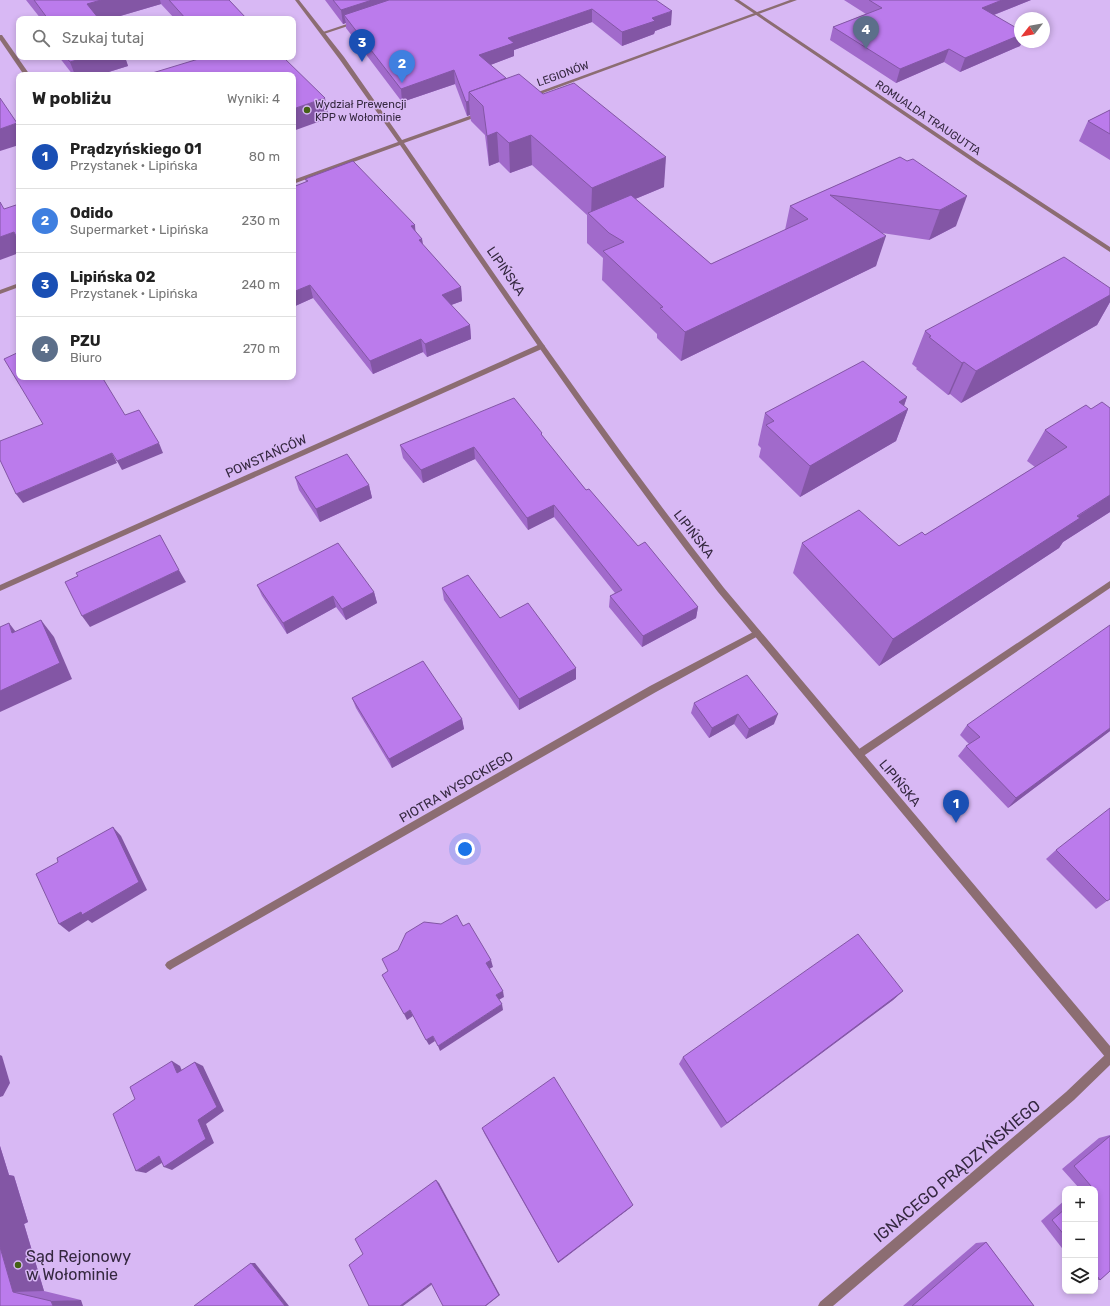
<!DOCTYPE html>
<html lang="pl">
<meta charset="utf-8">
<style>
:root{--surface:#fff;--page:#f2f2f2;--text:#222;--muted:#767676;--line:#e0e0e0;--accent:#0b8043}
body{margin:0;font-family:Rubik,sans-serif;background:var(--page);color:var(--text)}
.controls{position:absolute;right:12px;bottom:12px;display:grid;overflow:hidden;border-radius:8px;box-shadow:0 2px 6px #0003}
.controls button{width:36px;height:36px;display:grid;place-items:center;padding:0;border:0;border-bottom:1px solid var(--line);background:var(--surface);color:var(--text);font:20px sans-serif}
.compass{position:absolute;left:1014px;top:12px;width:36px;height:36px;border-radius:50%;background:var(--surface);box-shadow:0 2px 6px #0003;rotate:239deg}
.you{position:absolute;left:465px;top:849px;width:14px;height:14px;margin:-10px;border:3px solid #fff;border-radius:50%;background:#1a73e8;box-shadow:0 0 0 6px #1a73e833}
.badge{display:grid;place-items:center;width:26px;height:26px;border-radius:50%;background:var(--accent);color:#fff;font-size:13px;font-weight:700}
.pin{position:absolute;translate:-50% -33px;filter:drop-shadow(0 1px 2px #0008)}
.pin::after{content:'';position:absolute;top:21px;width:14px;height:12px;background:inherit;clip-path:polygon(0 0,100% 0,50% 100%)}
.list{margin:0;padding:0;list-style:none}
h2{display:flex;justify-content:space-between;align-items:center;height:52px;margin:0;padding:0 16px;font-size:17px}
h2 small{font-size:13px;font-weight:400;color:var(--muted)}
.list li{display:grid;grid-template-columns:26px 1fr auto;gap:12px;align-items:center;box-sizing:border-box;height:64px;padding:0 16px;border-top:1px solid var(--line)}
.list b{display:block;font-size:15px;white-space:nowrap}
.list p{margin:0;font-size:13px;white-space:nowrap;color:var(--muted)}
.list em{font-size:13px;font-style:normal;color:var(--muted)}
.icon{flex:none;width:22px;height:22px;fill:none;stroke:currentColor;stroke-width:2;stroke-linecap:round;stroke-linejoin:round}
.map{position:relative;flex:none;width:1110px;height:1306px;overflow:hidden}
.search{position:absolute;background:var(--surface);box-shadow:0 2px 6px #0003;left:16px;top:16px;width:280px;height:44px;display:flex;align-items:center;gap:10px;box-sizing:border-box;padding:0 14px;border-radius:8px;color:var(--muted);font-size:15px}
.panel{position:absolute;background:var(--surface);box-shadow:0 2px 6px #0003;left:16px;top:72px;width:280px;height:308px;border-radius:8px}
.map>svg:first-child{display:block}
</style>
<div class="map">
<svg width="1110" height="1306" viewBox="0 0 1110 1306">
<rect width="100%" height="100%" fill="#d8b8f4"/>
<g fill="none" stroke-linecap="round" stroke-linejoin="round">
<polygon fill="#8c6d72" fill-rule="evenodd" points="1110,581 1110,588 862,757 859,758 856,757 855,754 856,751"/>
<g fill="#8c6d72" fill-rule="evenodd">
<polygon points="734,0 739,0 980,162 1110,247 1110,252 976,164"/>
<polygon points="353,22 357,23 324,34 320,33"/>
<polygon points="0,35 2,35 30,75 24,75 0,40"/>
<polygon points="540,344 542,344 545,346 544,348 0,591 0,585"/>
<polygon points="757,630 760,631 761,633 760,635 656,692 173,968 170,970 167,968 165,965 167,962 650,686"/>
<polygon points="1110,1053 1110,1065 1074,1100 833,1306 818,1306 820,1302 1066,1092 1106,1054"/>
</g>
<g fill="#8c6d72" fill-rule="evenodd">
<path d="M295,0H299L344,57L402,140L478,113H482V115L404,143C508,294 611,444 724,588L1110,1046V1059L1106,1058L718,592C606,448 503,296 400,145L293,184V180L398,142L340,60Z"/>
<polygon points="790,0 797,0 535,96 530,95"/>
<polygon points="19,283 19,287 0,294 0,290"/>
</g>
</g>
<g fill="#a16acb">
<polygon points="26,0 229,0 247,19 175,19 161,4 110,19 41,19"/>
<polygon points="325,0 656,0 671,25 655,31 654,34 622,46 592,22 514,50 514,56 490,65 506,78 543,94 664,187 635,199 711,264 785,230 790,206 900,157 956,226 929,240 882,233 876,266 681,361 657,338 657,334 602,280 603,258 587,243 587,215 532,165 510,173 499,162 489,166 485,135 471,121 470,115 467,116 455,84 402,102 346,28 346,23 343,24"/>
<polygon points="844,0 1031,0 994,15 1020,42 1022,42 1020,46 960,72 944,62 896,83 830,40 833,27 866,14"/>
<polygon points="59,57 125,57 128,66 99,75 73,75"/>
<polygon points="1110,110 1110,160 1079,141 1088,121"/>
<polygon points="305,179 415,225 415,231 422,239 423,245 461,287 462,301 451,305 470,325 471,339 427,357 423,352 373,374 313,298 293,307 293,187 306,182"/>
<polygon points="1110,288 1110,302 1097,325 961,403 950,394 948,395 916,369 917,368 912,364 925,331"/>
<polygon points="907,397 904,406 908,409 896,441 800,497 759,457 761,448 758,445 765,413"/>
<polygon points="1110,408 1110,512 1063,542 1059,548 879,666 793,573 802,543 899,546 925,535 1035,467 1027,461 1045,430 1091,409"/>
<polygon points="542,433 542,436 586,490 638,546 698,607 696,618 642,647 609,607 610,596 615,593 554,517 528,530 475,459 423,483 403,458 400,445"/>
<polygon points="295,477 369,485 372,498 320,522 299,490"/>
<polygon points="257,585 374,592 377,603 346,620 336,607 287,634 262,596"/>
<polygon points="442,588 500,618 576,679 519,710 444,600"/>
<polygon points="352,698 462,719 464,729 392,768 356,708"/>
<polygon points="694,703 774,724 746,739 734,724 709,738 691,713"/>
<polygon points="967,725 1110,731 1008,808 958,756 966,746 969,744 960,735"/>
<polygon points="1056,850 1107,901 1096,909 1046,859"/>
<polygon points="903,991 893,1000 721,1128 679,1064 683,1057"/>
<polygon points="482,1128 633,1205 630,1208 558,1263 484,1133"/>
<polygon points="1110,1135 1110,1271 1100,1280 1095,1280 1095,1189 1078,1189 1079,1188 1062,1169 1099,1138"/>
<polygon points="0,1146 9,1175 14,1176 28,1222 24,1224 44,1291 81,1300 0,1306"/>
<polygon points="1065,1200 1065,1252 1041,1221"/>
<polygon points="986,1242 1034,1306 903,1306 976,1243"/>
</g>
<g fill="#8356a5">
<polygon points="101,0 160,0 161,4 110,19 92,19 87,4"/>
<polygon points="372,0 414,0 344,15 346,23 343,24 341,10"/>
<polygon points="1002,0 1031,0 978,21 982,8"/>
<polygon points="592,9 592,22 514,50 514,56 480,69 479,55 508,38"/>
<polygon points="672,11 671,25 655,31 654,34 622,46 622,32 652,18"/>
<polygon points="1020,35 1020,42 1022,42 1020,46 960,72 965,58"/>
<polygon points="949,49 944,62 896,83 900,69"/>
<polygon points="87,57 125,57 128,66 99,75 75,75 70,62"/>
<polygon points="454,70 455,84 402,102 401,89"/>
<polygon points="325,98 329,118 293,131 293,109"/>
<polygon points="469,101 470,115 467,116 466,102"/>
<polygon points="17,123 19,128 19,145 0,151 0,129"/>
<polygon points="497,132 499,162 489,166 487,136"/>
<polygon points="531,135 532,165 510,173 509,143"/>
<polygon points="666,157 664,187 592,217 591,216 592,188"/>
<polygon points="967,196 956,226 929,240 940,210"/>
<polygon points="415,225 416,239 411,226"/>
<polygon points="14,232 19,242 19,253 0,260 0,237"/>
<polygon points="19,235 19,241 16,236"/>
<polygon points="886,236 876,266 681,361 685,332"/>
<polygon points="422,239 424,253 419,240"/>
<polygon points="310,285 313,298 293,307 293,292"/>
<polygon points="461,287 462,301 443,308 442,295"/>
<polygon points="1110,295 1110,302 1097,325 961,403 976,371"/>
<polygon points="470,325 471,339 427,357 425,344"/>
<polygon points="421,339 423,352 373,374 370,361"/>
<polygon points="964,362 950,394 948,395 962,363"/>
<polygon points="907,397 901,414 908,409 896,441 800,497 810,466 899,402"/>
<polygon points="159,443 163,453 122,470 117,461"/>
<polygon points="474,447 475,459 423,483 421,470"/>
<polygon points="112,453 117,463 23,503 16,494"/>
<polygon points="369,485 372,498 320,522 316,509"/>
<polygon points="1110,495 1110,512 1063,542 1059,548 879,666 893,639"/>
<polygon points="554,505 554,517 528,530 527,518"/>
<polygon points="179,570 186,582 90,627 82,616"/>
<polygon points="374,592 377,603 346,620 342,609"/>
<polygon points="333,596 336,607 287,634 283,623"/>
<polygon points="698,607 696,618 642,647 643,636"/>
<polygon points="41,620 54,637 72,679 0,712 0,691"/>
<polygon points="9,623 22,640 12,633"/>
<polygon points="576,668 576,679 519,710 519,699"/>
<polygon points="738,714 734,724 709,738 712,728"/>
<polygon points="778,714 774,724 746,739 749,729"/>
<polygon points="462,719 464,729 392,768 389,759"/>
<polygon points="1110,728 1110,731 1008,808 1016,798"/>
<polygon points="113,827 121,836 147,890 92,923 88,920 69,932 59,924"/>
<polygon points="491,960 493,967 487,970 486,963"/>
<polygon points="503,991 504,997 497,1001 496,995"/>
<polygon points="903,991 893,1000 721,1128 727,1123"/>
<polygon points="502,1004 503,1010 440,1051 438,1046"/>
<polygon points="410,1010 413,1016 407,1020 404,1014"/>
<polygon points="433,1036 435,1041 429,1045 426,1040"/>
<polygon points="0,1055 2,1056 10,1083 3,1096 0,1097"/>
<polygon points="172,1061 180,1066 185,1078 177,1073"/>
<polygon points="195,1062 203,1066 224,1111 206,1124 214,1143 172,1170 164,1167 198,1120"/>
<polygon points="0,1146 9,1175 14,1176 28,1222 24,1224 44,1291 13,1292 0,1247"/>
<polygon points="159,1156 168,1159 146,1173 136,1171"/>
<polygon points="436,1180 439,1183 500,1295 486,1306 485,1306"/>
<polygon points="633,1205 630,1208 558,1263 558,1262"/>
<polygon points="251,1263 255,1263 289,1306 285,1306"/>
<polygon points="431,1283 434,1283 403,1306 400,1306"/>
<polygon points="81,1300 83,1306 53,1306 51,1301"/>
</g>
<g fill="#bb7bec" stroke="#8356a5">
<polygon points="34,0 101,0 87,4 99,19 48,19"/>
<polygon points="169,0 229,0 247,19 186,19"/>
<polygon points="333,0 372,0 341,10"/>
<polygon points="389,0 656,0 672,11 652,18 655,21 622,32 592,9 508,38 514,43 479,55 506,78 469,92 469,101 466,102 454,70 401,89 344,15"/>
<polygon points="869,0 1002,0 982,8 1020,30 1020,35 965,58 949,49 900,69 833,27 882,8"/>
<polygon points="66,57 87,57 70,62"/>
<polygon points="205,57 283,57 325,98 293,109 293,75 150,75 149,74"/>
<polygon points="519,74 543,94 574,83 666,157 592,188 531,135 509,143 497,132 487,136 483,106 469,92"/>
<polygon points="0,98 17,123 0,129"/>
<polygon points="1110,110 1110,134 1088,121"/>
<polygon points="900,157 907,161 913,159 967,196 940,210 830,195 886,236 685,332 660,308 663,307 603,251 624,242 609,233 588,213 631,195 711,264 808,219 790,206"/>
<polygon points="353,161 415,225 411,226 422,239 419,240 461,287 442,295 470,325 425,344 421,339 370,361 310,285 293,292 293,187 308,181 305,179"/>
<polygon points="0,202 4,209 19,204 19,235 16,236 14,232 0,237"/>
<polygon points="1064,257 1110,288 1110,295 976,371 964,362 962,363 929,337 931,336 925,331"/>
<polygon points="19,352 19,377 102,377 125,415 139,410 159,443 117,461 112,453 16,494 0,460 0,441 43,424 4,359"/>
<polygon points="863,361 907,397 899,402 908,409 810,466 766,425 774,421 765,413"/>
<polygon points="514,398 542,433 541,434 586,490 589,489 638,546 645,542 698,607 643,636 610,596 622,590 554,505 527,518 474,447 421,470 400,445"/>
<polygon points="1102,402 1110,408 1110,495 1077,516 1080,518 893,639 802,543 859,510 899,546 922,532 925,535 1067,447 1045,430 1086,405 1091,409"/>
<polygon points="347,454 369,485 316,509 295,477"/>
<polygon points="160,535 179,570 82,616 65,582 78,576 76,573"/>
<polygon points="338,543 374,592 342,609 333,596 283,623 257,585"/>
<polygon points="468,575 500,618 528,603 576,668 519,699 442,588"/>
<polygon points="41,620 60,663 0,691 0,627 9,623 12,633"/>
<polygon points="1110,625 1110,728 1016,798 966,746 980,737 967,725"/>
<polygon points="423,661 462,719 389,759 352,698"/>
<polygon points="747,675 778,714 749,729 738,714 712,728 694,703"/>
<polygon points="1110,808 1110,899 1107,901 1056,850"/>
<polygon points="113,827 139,882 82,915 81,912 59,924 36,874 58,862 57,858"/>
<polygon points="457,915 463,926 469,923 491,960 486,963 503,991 496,995 502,1004 438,1046 433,1036 426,1040 410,1010 404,1014 382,975 388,971 382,959 398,950 406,933 424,922 441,924"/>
<polygon points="858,934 903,991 727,1123 683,1057"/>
<polygon points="172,1061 177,1073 195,1062 217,1107 198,1120 206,1139 164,1167 159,1156 136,1171 113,1114 135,1099 130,1087"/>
<polygon points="554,1077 633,1205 558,1262 482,1128"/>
<polygon points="1110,1136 1110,1271 1100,1280 1095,1273 1095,1189 1087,1189 1091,1186 1074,1166"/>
<polygon points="436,1180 499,1295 485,1306 443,1306 431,1283 400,1306 369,1306 349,1265 363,1254 355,1239"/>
<polygon points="1065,1209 1065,1236 1052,1220"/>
<polygon points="986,1242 1034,1306 912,1306"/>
<polygon points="0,1247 13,1292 51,1301 53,1306 0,1306"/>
<polygon points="251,1263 285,1306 194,1306"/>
</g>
<g fill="#446114" stroke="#d8b8f4" stroke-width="1.5">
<circle cx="307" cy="110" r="4"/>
<circle cx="18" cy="1265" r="4"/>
</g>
<g text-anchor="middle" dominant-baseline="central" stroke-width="3" stroke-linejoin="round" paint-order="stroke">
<g font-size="11" fill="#352840" stroke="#d8b8f4">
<text transform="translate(563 74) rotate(-20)">LEGIONÓW</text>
<text transform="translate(928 118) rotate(34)">ROMUALDA TRAUGUTTA</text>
</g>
<g font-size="11" fill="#352840" stroke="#d8b8f4" text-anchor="start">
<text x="315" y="104">Wydział Prewencji<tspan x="315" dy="13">KPP w Wołominie</tspan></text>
</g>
<g font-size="13" fill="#352840" stroke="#d8b8f4">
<text transform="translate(506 271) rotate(55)">LIPIŃSKA</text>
<text transform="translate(266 456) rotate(-24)">POWSTAŃCÓW</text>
<text transform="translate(694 534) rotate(52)">LIPIŃSKA</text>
<text transform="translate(900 783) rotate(50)">LIPIŃSKA</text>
<text transform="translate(456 787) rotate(-30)">PIOTRA WYSOCKIEGO</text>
</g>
<g font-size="16" fill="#352840" stroke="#d8b8f4">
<text transform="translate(957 1171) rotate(-40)">IGNACEGO PRĄDZYŃSKIEGO</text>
</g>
<g font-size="16" fill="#352840" stroke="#d8b8f4" text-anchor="start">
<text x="26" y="1256">Sąd Rejonowy<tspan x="26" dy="18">w Wołominie</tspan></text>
</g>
</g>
</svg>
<div class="controls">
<button>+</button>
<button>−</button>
<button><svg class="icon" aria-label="layers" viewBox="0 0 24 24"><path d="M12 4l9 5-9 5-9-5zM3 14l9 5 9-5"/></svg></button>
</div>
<svg class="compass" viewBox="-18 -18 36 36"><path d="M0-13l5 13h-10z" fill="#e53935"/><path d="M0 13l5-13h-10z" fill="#767676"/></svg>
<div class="you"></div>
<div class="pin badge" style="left:956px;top:823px;background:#1a4fb4">1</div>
<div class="pin badge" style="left:402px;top:83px;background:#3f7fe0">2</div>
<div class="pin badge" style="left:362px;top:62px;background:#1a4fb4">3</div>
<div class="pin badge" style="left:866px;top:49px;background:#5c6f8a">4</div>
<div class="search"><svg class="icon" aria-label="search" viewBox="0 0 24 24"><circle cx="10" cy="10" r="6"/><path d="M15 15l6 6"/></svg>Szukaj tutaj</div>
<section class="panel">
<h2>W pobliżu<small>Wyniki: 4</small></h2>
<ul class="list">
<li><span class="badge" style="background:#1a4fb4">1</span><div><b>Prądzyńskiego 01</b><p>Przystanek · Lipińska</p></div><em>80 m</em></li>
<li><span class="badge" style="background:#3f7fe0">2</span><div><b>Odido</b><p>Supermarket · Lipińska</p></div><em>230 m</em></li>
<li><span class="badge" style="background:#1a4fb4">3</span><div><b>Lipińska 02</b><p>Przystanek · Lipińska</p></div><em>240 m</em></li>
<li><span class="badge" style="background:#5c6f8a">4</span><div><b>PZU</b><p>Biuro</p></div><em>270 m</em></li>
</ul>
</section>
</div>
